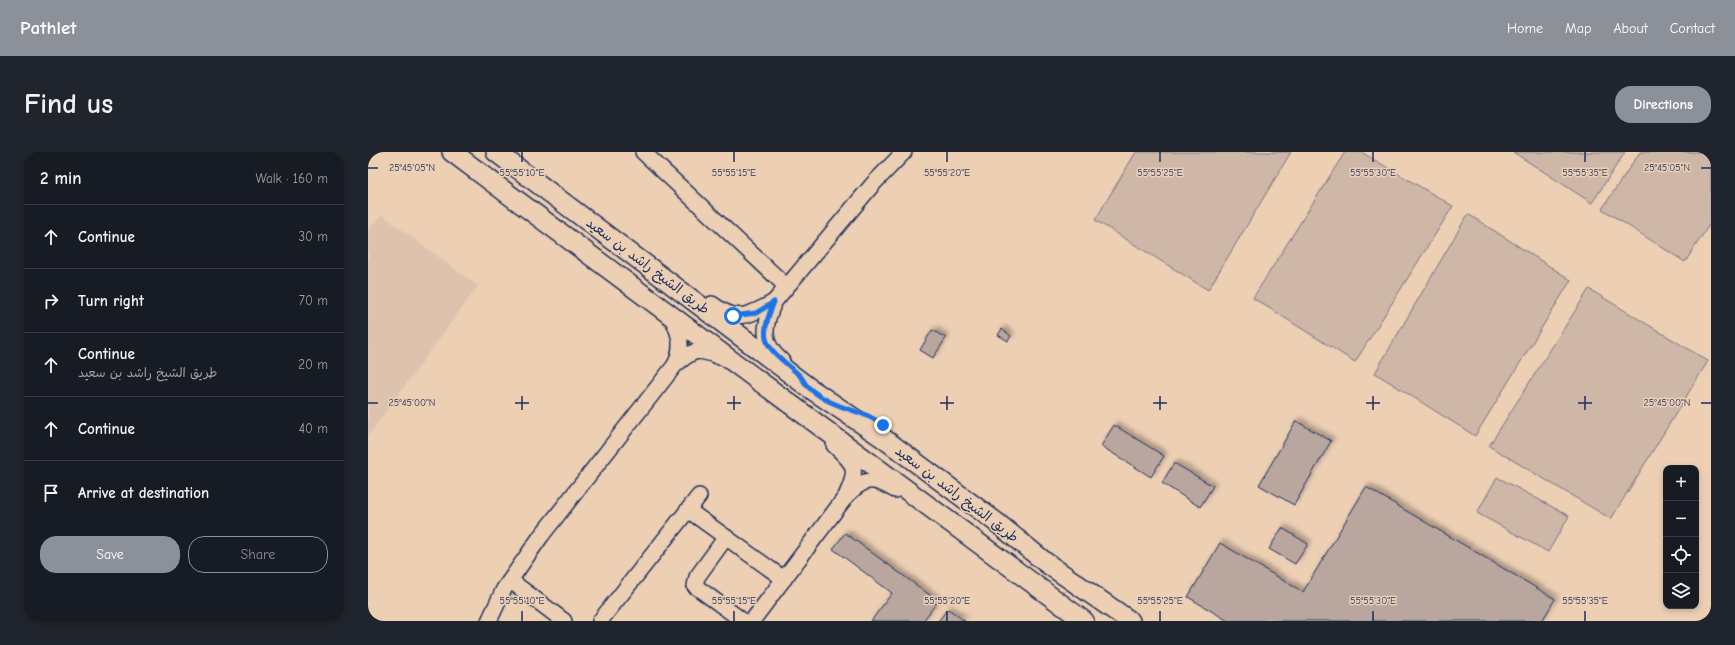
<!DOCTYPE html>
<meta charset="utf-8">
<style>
:root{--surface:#171b24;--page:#20242c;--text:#f1f3f6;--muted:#9ea1a6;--line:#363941;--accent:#8c9099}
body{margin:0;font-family:"Comic Neue","Playpen Sans Arabic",sans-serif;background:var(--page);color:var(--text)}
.controls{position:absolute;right:12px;bottom:12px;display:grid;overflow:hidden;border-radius:8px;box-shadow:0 2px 6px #0003}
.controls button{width:36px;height:36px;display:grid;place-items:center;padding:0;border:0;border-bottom:1px solid var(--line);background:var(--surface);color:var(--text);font:20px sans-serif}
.stop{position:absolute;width:12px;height:12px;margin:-9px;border:3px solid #1a73e8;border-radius:50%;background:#fff}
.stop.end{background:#1a73e8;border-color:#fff;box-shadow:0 1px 4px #0008}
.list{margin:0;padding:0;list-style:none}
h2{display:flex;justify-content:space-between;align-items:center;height:52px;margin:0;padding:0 16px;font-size:17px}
h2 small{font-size:13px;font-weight:400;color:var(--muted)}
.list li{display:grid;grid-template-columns:26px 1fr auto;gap:12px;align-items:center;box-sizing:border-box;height:64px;padding:0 16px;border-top:1px solid var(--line)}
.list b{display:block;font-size:15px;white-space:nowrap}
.list p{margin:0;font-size:13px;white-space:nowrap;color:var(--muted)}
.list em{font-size:13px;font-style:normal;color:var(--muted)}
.actions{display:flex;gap:8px;padding:12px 16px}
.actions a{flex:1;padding:9px 0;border:1px solid var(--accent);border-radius:16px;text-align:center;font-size:14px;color:var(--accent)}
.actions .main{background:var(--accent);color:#fff}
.icon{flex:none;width:22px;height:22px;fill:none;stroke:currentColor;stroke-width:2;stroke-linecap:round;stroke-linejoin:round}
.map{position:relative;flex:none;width:1343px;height:469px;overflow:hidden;border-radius:16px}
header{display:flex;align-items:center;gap:24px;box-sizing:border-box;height:56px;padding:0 20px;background:var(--accent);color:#fff}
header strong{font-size:19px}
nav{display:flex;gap:22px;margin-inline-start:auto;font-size:14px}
.intro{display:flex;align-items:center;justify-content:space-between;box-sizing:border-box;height:96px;padding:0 24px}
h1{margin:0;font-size:28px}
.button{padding:10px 18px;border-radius:16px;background:var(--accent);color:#fff;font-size:14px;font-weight:700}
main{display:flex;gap:24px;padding:0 24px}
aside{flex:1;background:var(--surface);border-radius:16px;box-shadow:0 2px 6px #0003}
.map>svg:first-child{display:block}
</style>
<header>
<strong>Pathlet</strong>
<nav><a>Home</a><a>Map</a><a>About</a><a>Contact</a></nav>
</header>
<div class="intro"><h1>Find us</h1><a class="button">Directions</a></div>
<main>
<aside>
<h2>2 min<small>Walk · 160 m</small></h2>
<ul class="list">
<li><svg class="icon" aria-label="ahead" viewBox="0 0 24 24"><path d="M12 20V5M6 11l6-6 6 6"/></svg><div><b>Continue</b></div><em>30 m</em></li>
<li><svg class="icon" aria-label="right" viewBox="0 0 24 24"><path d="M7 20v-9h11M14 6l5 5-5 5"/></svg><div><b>Turn right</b></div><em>70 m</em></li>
<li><svg class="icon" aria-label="ahead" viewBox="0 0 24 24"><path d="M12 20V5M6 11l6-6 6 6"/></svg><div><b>Continue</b><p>طريق الشيخ راشد بن سعيد</p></div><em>20 m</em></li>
<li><svg class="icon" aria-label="ahead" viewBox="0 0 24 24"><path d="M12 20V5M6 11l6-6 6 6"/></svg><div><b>Continue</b></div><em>40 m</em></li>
<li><svg class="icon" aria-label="arrive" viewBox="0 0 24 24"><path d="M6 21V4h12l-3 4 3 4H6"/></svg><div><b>Arrive at destination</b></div></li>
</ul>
<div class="actions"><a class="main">Save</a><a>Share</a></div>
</aside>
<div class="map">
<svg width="1343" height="469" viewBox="0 0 1343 469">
<defs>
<filter id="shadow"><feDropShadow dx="3.5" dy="-3.5" stdDeviation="2" flood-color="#0004"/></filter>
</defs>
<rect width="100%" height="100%" fill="#edcfb4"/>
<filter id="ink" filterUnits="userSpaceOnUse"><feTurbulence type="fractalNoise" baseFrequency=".025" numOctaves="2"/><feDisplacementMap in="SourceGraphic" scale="8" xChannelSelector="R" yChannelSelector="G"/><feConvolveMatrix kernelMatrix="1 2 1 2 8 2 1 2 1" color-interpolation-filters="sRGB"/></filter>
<g filter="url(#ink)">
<polygon fill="#ddc3ae" points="14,63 110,134 0,284 0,77"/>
<g fill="#cfb7a8" stroke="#757383">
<polygon points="768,0 923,0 840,138 727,68"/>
<polygon points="977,0 993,0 1085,54 987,210 885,146"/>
<polygon points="1145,0 1257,0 1224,51"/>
<polygon points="1272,0 1343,0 1343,70 1317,110 1234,57"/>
<polygon points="1100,62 1203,128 1107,284 1007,221"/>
<polygon points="1221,137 1340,209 1243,367 1121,294"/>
<polygon points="1129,325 1201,364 1180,400 1109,361"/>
</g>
<g fill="#b9a79f" stroke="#1b2f5e" filter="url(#shadow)">
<polygon points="634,177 643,184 640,189 630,183"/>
<polygon points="564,178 578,186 565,206 552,198"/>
<polygon points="928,269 963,289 926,353 891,333"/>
<polygon points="746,273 796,304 783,325 733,294"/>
<polygon points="806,311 845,334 832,355 794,331"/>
<polygon points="998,335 1187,447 1174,469 860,469 820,445 852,391 935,440"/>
<polygon points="914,376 940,392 927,412 901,397"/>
<polygon points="477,381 570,449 555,469 503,469 524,441 465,397"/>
<polygon points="580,457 597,469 570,469"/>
</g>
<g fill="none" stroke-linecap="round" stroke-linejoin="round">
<defs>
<g id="minor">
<polyline points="275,0 418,134"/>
<path d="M344,152C369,171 380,164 406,150"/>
<path d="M414,209C392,191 396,173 406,150L505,32L536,0"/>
<path d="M307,213C326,197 329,196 352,205"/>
<path d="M466,293C486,312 491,315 479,342"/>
<polyline points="320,358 416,427"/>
<polyline points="358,385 329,425 327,434 375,469"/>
<polyline points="143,429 196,469"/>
<path d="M121,469L136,437L173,384L307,213C316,195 312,181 303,164"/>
<polyline points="232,469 331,344"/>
<path d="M384,469L479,343C498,325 504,325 527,338"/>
</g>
<g id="major">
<polyline points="84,0 364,209 716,469"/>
<polyline points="128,0 440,235 515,286 628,370 677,410 762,469"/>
</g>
</defs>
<use href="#minor" stroke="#1b2f5e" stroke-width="18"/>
<use href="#major" stroke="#1b2f5e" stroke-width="22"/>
<use href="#minor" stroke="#edcfb4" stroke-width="15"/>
<use href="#major" stroke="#edcfb4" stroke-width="19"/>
</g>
</g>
<g fill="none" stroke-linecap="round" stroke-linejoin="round" filter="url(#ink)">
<path stroke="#1a73e8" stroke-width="5" d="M365,164L388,161L406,150C387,193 401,195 430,222C434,225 436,230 439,234C445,240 457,248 465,251C482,259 500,261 515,273"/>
</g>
<path fill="none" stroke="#1b2f5e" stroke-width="1.5" d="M154,0V10M366,0V10M579,0V10M792,0V10M1005,0V10M1217,0V10M0,16H10M1333,16H1343M154,244V258M366,244V258M579,244V258M792,244V258M1005,244V258M1217,244V258M0,251H10M147,251H161M359,251H373M572,251H586M785,251H799M998,251H1012M1210,251H1224M1333,251H1343M154,459V469M366,459V469M579,459V469M792,459V469M1005,459V469M1217,459V469"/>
<g text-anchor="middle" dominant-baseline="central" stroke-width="3" stroke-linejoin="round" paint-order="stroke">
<g font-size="14" fill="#1b2f5e" stroke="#edcfb4">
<text transform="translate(280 114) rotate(37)">طريق الشيخ راشد بن سعيد</text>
<text transform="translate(589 342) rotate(37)">طريق الشيخ راشد بن سعيد</text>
</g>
</g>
<g font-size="10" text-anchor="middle" fill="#1b2f5e" stroke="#edcfb4" stroke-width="3" stroke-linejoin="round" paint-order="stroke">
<text x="44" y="19">25°45'05"N</text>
<text x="1299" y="19">25°45'05"N</text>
<text x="154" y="24">55°55'10"E</text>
<text x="366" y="24">55°55'15"E</text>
<text x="579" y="24">55°55'20"E</text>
<text x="792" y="24">55°55'25"E</text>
<text x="1005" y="24">55°55'30"E</text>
<text x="1217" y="24">55°55'35"E</text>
<text x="44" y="254">25°45'00"N</text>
<text x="1299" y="254">25°45'00"N</text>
<text x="154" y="452">55°55'10"E</text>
<text x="366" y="452">55°55'15"E</text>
<text x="579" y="452">55°55'20"E</text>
<text x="792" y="452">55°55'25"E</text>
<text x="1005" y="452">55°55'30"E</text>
<text x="1217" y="452">55°55'35"E</text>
</g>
</svg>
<div class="controls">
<button>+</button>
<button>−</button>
<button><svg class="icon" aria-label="locate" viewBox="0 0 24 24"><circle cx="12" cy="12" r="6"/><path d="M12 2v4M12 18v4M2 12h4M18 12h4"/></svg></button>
<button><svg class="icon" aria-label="layers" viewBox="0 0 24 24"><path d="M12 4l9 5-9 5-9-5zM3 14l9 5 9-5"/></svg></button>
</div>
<div class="stop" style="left:365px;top:164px"></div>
<div class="stop end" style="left:515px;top:273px"></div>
</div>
</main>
